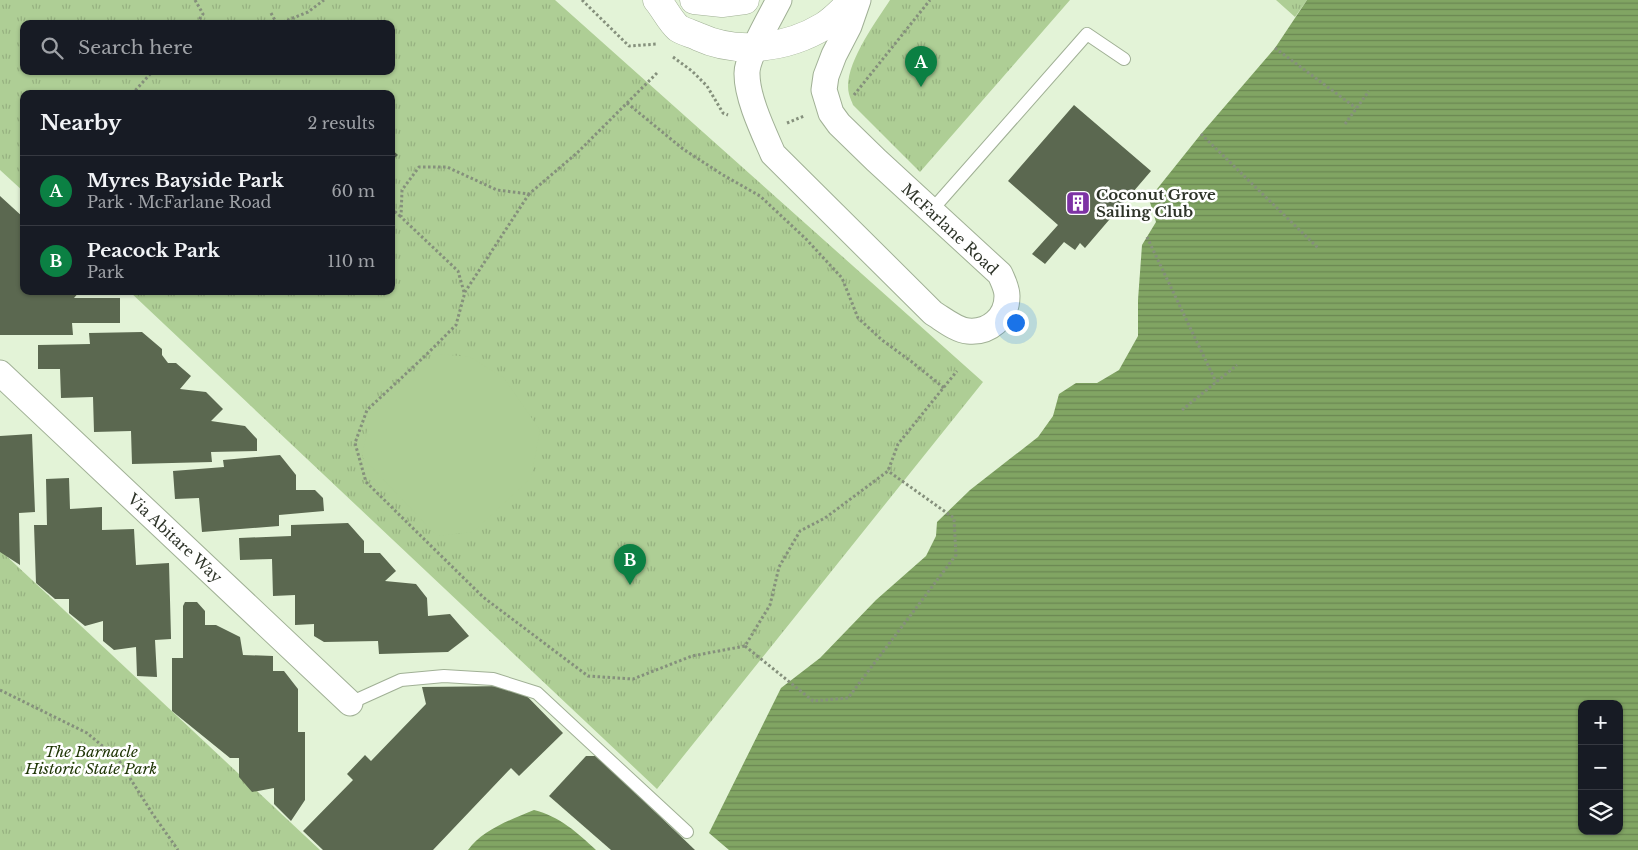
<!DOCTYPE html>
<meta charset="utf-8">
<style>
:root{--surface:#171b24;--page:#242831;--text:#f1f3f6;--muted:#9ea1a6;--line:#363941;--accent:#0b8043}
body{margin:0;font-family:"Libre Baskerville",serif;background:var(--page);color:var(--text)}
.controls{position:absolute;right:15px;bottom:15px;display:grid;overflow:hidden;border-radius:10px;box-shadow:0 1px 4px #0004}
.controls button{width:45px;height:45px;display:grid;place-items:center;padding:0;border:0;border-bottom:1px solid var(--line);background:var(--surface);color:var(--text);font:25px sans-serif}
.you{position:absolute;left:1015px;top:322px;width:18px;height:18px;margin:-12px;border:4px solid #fff;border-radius:50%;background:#1a73e8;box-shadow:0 0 0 8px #1a73e833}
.badge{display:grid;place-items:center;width:32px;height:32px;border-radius:50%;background:var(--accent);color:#fff;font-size:16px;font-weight:700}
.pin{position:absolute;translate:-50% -41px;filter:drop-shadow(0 1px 2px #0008)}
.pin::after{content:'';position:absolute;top:26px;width:18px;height:15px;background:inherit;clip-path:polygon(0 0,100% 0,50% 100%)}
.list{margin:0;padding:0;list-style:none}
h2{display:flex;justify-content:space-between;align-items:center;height:65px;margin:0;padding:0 20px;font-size:21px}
h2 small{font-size:16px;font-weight:400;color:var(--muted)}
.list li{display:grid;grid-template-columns:32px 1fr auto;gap:15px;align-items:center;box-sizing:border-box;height:70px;padding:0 20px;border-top:1px solid var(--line)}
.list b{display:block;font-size:19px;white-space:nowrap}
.list p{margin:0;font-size:16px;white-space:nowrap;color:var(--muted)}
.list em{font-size:16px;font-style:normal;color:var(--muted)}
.icon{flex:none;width:28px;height:28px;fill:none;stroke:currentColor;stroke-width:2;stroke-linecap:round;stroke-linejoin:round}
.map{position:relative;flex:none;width:1638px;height:850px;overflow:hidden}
.search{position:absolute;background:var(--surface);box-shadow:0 1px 4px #0004;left:20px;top:20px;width:375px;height:55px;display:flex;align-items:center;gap:12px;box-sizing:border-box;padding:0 18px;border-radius:10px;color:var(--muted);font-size:19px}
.panel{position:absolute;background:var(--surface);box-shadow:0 1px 4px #0004;left:20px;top:90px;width:375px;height:205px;border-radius:10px}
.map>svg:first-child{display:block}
</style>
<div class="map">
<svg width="1638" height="850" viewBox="0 0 1638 850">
<defs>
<pattern id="park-tufts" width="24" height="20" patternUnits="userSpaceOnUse" patternTransform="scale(1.25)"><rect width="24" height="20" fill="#aece95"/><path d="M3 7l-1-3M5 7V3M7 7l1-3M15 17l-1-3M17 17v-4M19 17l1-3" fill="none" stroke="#96b180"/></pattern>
<pattern id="water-rules" width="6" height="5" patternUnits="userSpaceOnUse" patternTransform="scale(1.25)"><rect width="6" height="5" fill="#81a563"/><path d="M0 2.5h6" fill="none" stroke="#6a8752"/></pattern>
</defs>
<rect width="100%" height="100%" fill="#e3f3d7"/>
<g fill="url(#park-tufts)" fill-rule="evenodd">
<path d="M0,0H555L983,382L657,789L129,291H391V94H24V192L0,170ZM24,24H391V71H24Z"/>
<path d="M890,0H1070L920,172L853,105C852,102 850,98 849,94C842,67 876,22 890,0Z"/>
<polygon points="1276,0 1307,0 1295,17"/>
<polygon points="0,550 320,850 0,850"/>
</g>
<polygon fill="#aece95" points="439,354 470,357 504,378 540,430 531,478 473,532 437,536 362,457 368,425"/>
<g fill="url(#water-rules)" fill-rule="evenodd">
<path d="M1307,0H1638V850H729L709,833L781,688L820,658L876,600L926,556L936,536L937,522L970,490L1038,437L1053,416L1059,394L1076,383H1097L1119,370L1138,336V300L1142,245L1156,222L1149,199L1201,134L1275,48ZM1582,704H1619V831H1582Z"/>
<path d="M534,810C559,816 578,833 596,850H468C482,830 512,819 534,810Z"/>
</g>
<g fill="#5b6850">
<polygon points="1074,105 1151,171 1085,248 1080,243 1075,250 1064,242 1045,264 1032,254 1058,225 1008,181"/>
<polygon points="391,149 398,155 391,161"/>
<polygon points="0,196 24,218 24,291 80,291 74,298 120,298 120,323 72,323 73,335 0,335"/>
<polygon points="142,332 162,349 162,355 168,363 176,363 191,376 180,389 206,392 223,409 211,421 245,426 257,439 257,451 211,452 212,462 132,464 131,431 94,432 93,397 61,398 60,369 38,369 38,345 90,344 89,333"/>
<polygon points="32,434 35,512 19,513 20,565 0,552 0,436"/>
<polygon points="280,455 296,475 296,490 315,490 323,498 324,511 279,515 279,526 202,532 199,498 175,499 173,471 224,467 223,460"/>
<polygon points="69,478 70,509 102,507 102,530 134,529 136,565 169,563 171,637 171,639 155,640 157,677 137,676 136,647 114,650 103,641 103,621 85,626 69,613 69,599 55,599 36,583 34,525 47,525 46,479"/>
<polygon points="348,523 364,541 364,553 380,553 396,571 385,581 416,584 427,598 428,616 450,614 469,636 448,652 379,654 378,641 324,642 314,636 314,624 295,625 295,595 273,596 272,559 240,560 239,538 291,536 291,525"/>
<polygon points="185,602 197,602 205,611 205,625 216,625 240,637 243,655 273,656 273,671 284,671 298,689 298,732 305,732 305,800 291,821 274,804 274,788 252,792 239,777 239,758 230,758 172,711 172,658 183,658 183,606"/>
<polygon points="517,686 563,733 519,776 511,768 433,850 323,850 303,831 353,780 347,774 365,755 371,761 426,704 422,687"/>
<polygon points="586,756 597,756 695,850 611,850 549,796"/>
</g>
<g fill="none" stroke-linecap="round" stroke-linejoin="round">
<defs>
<g id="service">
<polyline points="931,211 1087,34 1124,59"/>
<polyline points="350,703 401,680 444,676 493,679 537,693 687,832"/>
</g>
<g id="minor">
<path d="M779,0C771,16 746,58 747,74C747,98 763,131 773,154L933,313C943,319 956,330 968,331C989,333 1007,318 1007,296C1007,288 1003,281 1000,274L876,160L839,124L831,113L824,90L826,76L834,55L849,26L858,0"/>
<polyline points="0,373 350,703"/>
</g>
<g id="secondary">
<path d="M657,0C664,8 670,21 678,28C684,32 693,34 699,37C738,55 788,48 824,26C835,19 844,9 853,0"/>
<polyline points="694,0 722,3 745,0"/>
</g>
</defs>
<use href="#service" stroke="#a0b095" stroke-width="14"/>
<use href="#minor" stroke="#a0b095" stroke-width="27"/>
<use href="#secondary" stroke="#a0b095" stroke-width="29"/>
<g stroke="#85907c" stroke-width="3" stroke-dasharray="2.5 2.5" stroke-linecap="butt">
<polyline points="195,0 203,14 196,24"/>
<polyline points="582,0 629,46 657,44"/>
<polyline points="271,13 277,24"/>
<polyline points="278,24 308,12 324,0"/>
<polyline points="1275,48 1356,108"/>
<polyline points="673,57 692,71 707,86 723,113 728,115"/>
<polyline points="132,94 153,71"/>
<polyline points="854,95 930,0"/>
<polyline points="627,103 683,149 723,175 760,196 806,239 842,278 858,318 882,340 912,362 944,388"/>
<polyline points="787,123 804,116"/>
<polyline points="1345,124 1369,91"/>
<polyline points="1201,134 1318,248"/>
<polyline points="529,194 465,292 456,325 426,355 367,410 355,443 366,482 483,597 588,676 633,679 692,656 745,646 770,605 779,567 800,531 825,518 888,471 898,444 957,371"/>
<polyline points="391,208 401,217"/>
<polyline points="1147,237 1216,382"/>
<polyline points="464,292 458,271 401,217 402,190 419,167 447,167 497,190 529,194 577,153 657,73"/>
<polyline points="1182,410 1237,365"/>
<polyline points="745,646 813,701 848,698 956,555 954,518 888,471"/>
<polyline points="0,690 87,733 118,759 152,813 178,850"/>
</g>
<use href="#service" stroke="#fff" stroke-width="12"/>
<use href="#minor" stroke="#fff" stroke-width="25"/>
<use href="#secondary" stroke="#fff" stroke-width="28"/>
</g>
<defs>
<symbol id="building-square" viewBox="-11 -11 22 22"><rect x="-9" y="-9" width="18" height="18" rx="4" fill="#7d32a4" stroke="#fff"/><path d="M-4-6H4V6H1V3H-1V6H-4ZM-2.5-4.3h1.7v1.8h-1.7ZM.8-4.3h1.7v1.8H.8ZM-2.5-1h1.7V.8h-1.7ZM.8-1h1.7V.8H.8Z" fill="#fff"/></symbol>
</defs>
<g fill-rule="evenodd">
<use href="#building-square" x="1064" y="189" width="28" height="28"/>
</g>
<g text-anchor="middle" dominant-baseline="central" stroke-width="5" stroke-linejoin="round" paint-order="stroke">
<g font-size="15" font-weight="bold" fill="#2d3328" stroke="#fff" text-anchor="start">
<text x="1096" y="194">Coconut Grove<tspan x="1096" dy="17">Sailing Club</tspan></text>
</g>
<g font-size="15" fill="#2d3328" stroke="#fff">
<text transform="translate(950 229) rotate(43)">McFarlane Road</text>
<text transform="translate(175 538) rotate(43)">Via Abitare Way</text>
</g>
<g font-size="15" font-style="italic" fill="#1d3403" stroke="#fff">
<text x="91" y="751">The Barnacle<tspan x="91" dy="17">Historic State Park</tspan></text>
</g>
</g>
</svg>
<div class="controls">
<button>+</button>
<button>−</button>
<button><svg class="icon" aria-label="layers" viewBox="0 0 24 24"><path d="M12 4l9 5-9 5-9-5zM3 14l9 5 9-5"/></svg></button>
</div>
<div class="you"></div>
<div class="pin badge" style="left:921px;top:87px">A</div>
<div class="pin badge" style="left:630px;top:585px">B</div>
<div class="search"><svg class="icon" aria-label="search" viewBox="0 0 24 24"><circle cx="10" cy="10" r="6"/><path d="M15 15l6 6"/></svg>Search here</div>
<section class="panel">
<h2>Nearby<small>2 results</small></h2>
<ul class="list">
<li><span class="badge">A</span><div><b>Myres Bayside Park</b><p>Park · McFarlane Road</p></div><em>60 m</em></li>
<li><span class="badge">B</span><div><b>Peacock Park</b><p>Park</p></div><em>110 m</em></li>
</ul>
</section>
</div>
